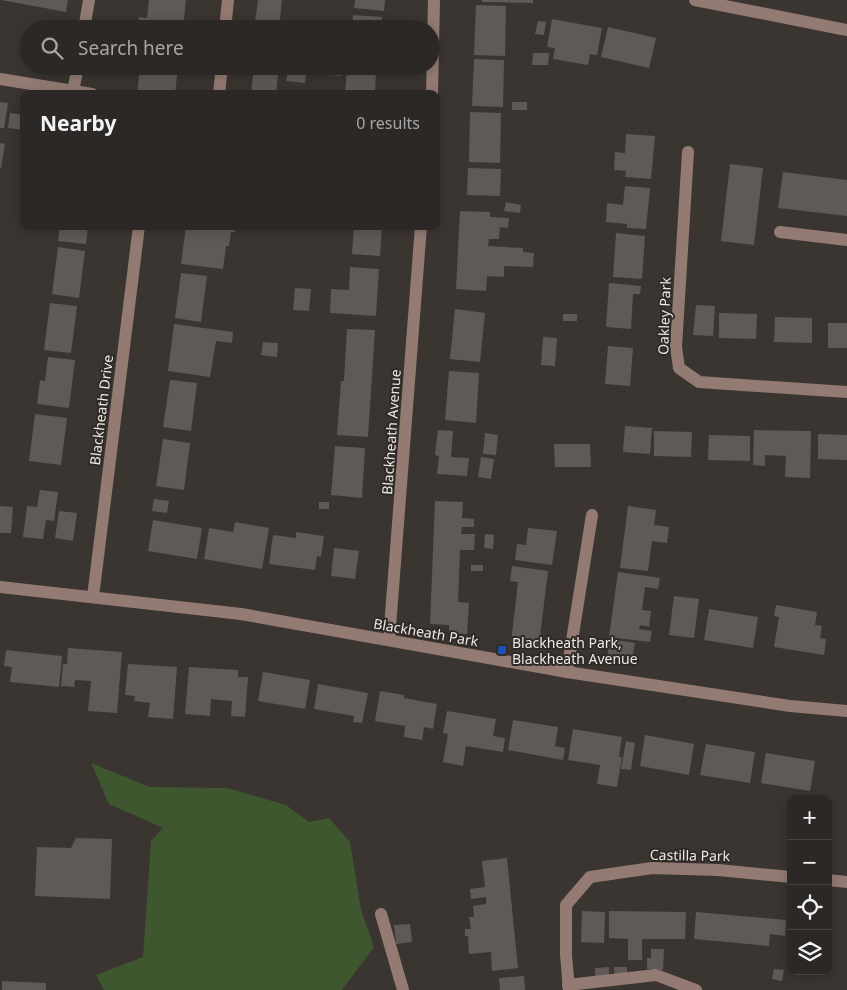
<!DOCTYPE html>
<meta charset="utf-8">
<style>
:root{--surface:#2c2825;--page:#34302d;--text:#f1f3f6;--muted:#a6a6a7;--line:#484442}
body{margin:0;font-family:"Noto Sans",sans-serif;background:var(--page);color:var(--text)}
.controls{position:absolute;right:15px;bottom:15px;display:grid;overflow:hidden;border-radius:10px;box-shadow:0 2px 12px #0003}
.controls button{width:45px;height:45px;display:grid;place-items:center;padding:0;border:0;border-bottom:1px solid var(--line);background:var(--surface);color:var(--text);font:25px sans-serif}
.list{margin:0;padding:0;list-style:none}
h2{display:flex;justify-content:space-between;align-items:center;height:65px;margin:0;padding:0 20px;font-size:21px}
h2 small{font-size:16px;font-weight:400;color:var(--muted)}
.icon{flex:none;width:28px;height:28px;fill:none;stroke:currentColor;stroke-width:2;stroke-linecap:round;stroke-linejoin:round}
.map{position:relative;flex:none;width:847px;height:990px;overflow:hidden}
.search{position:absolute;background:var(--surface);box-shadow:0 2px 12px #0003;left:20px;top:20px;width:420px;height:55px;display:flex;align-items:center;gap:12px;box-sizing:border-box;padding:0 18px;border-radius:28px;color:var(--muted);font-size:19px}
.panel{position:absolute;background:var(--surface);box-shadow:0 2px 12px #0003;left:20px;top:90px;width:420px;height:140px;border-radius:10px}
.map>svg:first-child{display:block}
</style>
<div class="map">
<svg width="847" height="990" viewBox="0 0 847 990">
<rect width="100%" height="100%" fill="#3a3531"/>
<polygon fill="#3e572f" points="91,763 150,787 227,788 286,805 309,822 329,818 350,842 361,910 374,947 342,990 104,990 96,975 143,957 151,841 163,828 109,804"/>
<g fill="#5f5a56">
<polygon points="1,0 68,0 66,12"/>
<polygon points="149,0 186,0 183,29 138,29 139,17 147,18"/>
<polygon points="258,0 282,0 279,29 254,29"/>
<polygon points="355,0 385,0 384,11 354,8"/>
<polygon points="482,0 533,0 533,3 482,2"/>
<polygon points="476,5 506,6 505,56 474,55"/>
<polygon points="353,15 382,17 381,29 352,29"/>
<polygon points="552,19 602,28 597,55 590,54 588,65 553,59 555,48 547,47"/>
<polygon points="538,21 546,22 544,35 535,34"/>
<polygon points="608,27 656,38 649,68 601,57"/>
<polygon points="533,53 549,53 548,65 532,65"/>
<polygon points="474,59 504,60 503,107 472,106"/>
<polygon points="140,66 178,66 175,94 137,94"/>
<polygon points="254,66 279,66 276,94 251,94"/>
<polygon points="323,66 341,66 341,76 322,74"/>
<polygon points="347,68 376,70 375,94 345,94"/>
<polygon points="288,71 306,73 305,83 286,81"/>
<polygon points="0,102 8,103 4,128 0,128"/>
<rect x="512" y="102" width="15" height="8"/>
<polygon points="470,112 501,113 500,163 469,162"/>
<polygon points="10,113 24,115 24,130 8,128"/>
<polygon points="626,134 655,136 651,179 625,177 626,171 614,170 615,152 625,153"/>
<polygon points="0,143 5,144 1,168 0,168"/>
<polygon points="730,164 763,168 754,245 721,241"/>
<polygon points="468,168 501,169 500,196 467,195"/>
<polygon points="783,172 847,180 847,216 778,208"/>
<polygon points="625,186 650,188 646,229 627,228 627,224 606,222 607,203 623,205"/>
<polygon points="506,202 521,205 520,213 504,211"/>
<polygon points="460,211 490,212 490,217 509,218 508,228 500,227 499,239 489,239 488,246 523,248 523,252 534,253 533,267 504,266 504,277 487,276 486,291 456,289"/>
<polygon points="60,226 88,226 86,244 58,241"/>
<polygon points="186,226 236,226 235,232 231,232 229,246 226,246 223,269 181,264"/>
<polygon points="354,226 382,226 380,256 352,254"/>
<polygon points="616,233 645,236 642,279 613,277"/>
<polygon points="58,247 85,251 79,298 52,294"/>
<polygon points="350,267 379,269 376,316 330,313 331,289 349,290"/>
<polygon points="181,273 207,276 201,322 175,318"/>
<polygon points="609,283 641,286 640,294 633,294 631,329 606,327"/>
<polygon points="295,288 311,289 309,311 293,310"/>
<polygon points="50,303 77,306 71,353 44,350"/>
<polygon points="696,305 715,306 713,336 693,335"/>
<polygon points="455,309 485,313 480,362 450,359"/>
<polygon points="719,313 757,314 756,339 719,338"/>
<rect x="563" y="314" width="14" height="7"/>
<polygon points="775,317 812,318 812,343 774,342"/>
<rect x="828" y="323" width="19" height="25"/>
<polygon points="174,324 233,332 232,343 216,341 210,377 168,371"/>
<polygon points="347,329 375,330 368,437 337,435 341,381 344,381"/>
<polygon points="543,337 557,338 555,366 541,365"/>
<polygon points="263,342 278,343 277,357 261,355"/>
<polygon points="608,346 633,348 630,386 605,384"/>
<polygon points="48,357 75,360 69,408 37,404 40,380 45,381"/>
<polygon points="449,371 479,373 476,423 445,420"/>
<polygon points="170,380 197,383 191,431 163,427"/>
<polygon points="35,414 67,418 61,465 29,461"/>
<polygon points="625,426 652,428 650,454 623,452"/>
<polygon points="438,430 453,431 451,457 469,458 467,476 437,474 439,456 435,455"/>
<polygon points="754,430 811,431 810,478 785,477 786,456 765,455 765,466 753,465"/>
<polygon points="654,431 692,432 691,457 654,456"/>
<polygon points="485,433 498,435 496,455 483,454"/>
<polygon points="818,434 847,435 847,460 818,459"/>
<polygon points="709,435 750,436 750,461 708,460"/>
<polygon points="163,439 190,443 184,490 156,486"/>
<polygon points="554,444 590,444 591,467 555,467"/>
<polygon points="335,446 365,448 362,498 331,495"/>
<polygon points="481,457 494,459 491,479 478,477"/>
<polygon points="40,490 58,492 54,521 46,520 43,539 23,537 27,506 37,507"/>
<polygon points="154,499 169,501 167,513 152,511"/>
<polygon points="435,501 463,502 462,518 474,519 474,527 462,527 461,534 475,534 474,550 460,550 458,602 469,603 467,634 449,633 449,625 430,624"/>
<rect x="319" y="502" width="10" height="7"/>
<polygon points="0,506 13,507 11,533 0,533"/>
<polygon points="628,506 656,510 654,525 669,527 667,543 652,541 648,571 620,568"/>
<polygon points="59,511 77,513 73,541 55,538"/>
<polygon points="153,520 202,528 197,559 148,551"/>
<polygon points="235,522 269,528 262,569 204,559 209,528 233,532"/>
<polygon points="528,528 557,531 552,565 515,560 517,544 526,545"/>
<polygon points="296,532 324,536 321,557 317,556 315,570 269,564 273,535 296,538"/>
<polygon points="485,534 494,535 493,549 484,548"/>
<polygon points="334,548 359,551 355,579 331,576"/>
<rect x="471" y="565" width="12" height="6"/>
<polygon points="512,566 548,571 539,645 511,642 518,582 510,581"/>
<polygon points="618,572 660,578 658,589 645,587 642,610 651,611 649,627 640,625 639,629 652,631 650,642 609,637"/>
<polygon points="674,596 699,599 694,638 669,635"/>
<polygon points="776,605 817,612 815,625 822,626 820,638 826,639 824,655 774,647 779,617 774,616"/>
<polygon points="709,609 758,617 753,648 704,640"/>
<polygon points="610,639 635,643 632,660 607,657"/>
<polygon points="68,648 122,652 117,713 88,711 91,681 75,680 74,687 61,686 63,664 67,664"/>
<polygon points="6,650 62,656 59,687 10,682 12,667 4,666"/>
<polygon points="128,664 177,667 173,719 148,717 150,703 134,701 135,696 125,695"/>
<polygon points="189,667 238,670 238,677 248,677 245,717 231,716 232,701 211,699 210,716 185,714"/>
<polygon points="263,672 310,680 305,709 258,701"/>
<polygon points="318,684 368,693 362,723 353,722 354,716 314,709"/>
<polygon points="380,691 404,695 404,698 437,704 433,729 424,727 422,740 404,737 405,726 375,721"/>
<polygon points="447,711 496,719 493,736 505,738 503,752 466,746 463,766 443,762 448,734 443,733"/>
<polygon points="513,720 558,727 555,746 565,748 563,760 508,750"/>
<polygon points="573,729 622,737 619,757 622,757 617,787 597,784 600,765 568,760"/>
<polygon points="645,735 694,744 689,775 640,766"/>
<polygon points="626,741 635,743 631,770 621,769"/>
<polygon points="706,744 755,752 750,783 700,775"/>
<polygon points="766,753 815,761 810,791 761,783"/>
<polygon points="76,838 112,839 110,899 35,896 37,847 71,848"/>
<polygon points="507,858 518,968 492,971 491,952 469,954 468,936 465,936 465,929 471,929 469,917 474,917 473,906 486,904 486,897 471,899 470,889 485,887 482,861"/>
<polygon points="582,911 605,912 604,943 581,942"/>
<polygon points="609,911 686,912 685,939 642,939 642,960 628,960 628,939 609,938"/>
<polygon points="696,912 786,920 785,936 770,934 769,946 694,939"/>
<polygon points="410,924 412,942 396,944 394,925"/>
<polygon points="651,949 664,949 663,970 647,969 647,958 651,958"/>
<polygon points="609,967 609,977 595,978 595,968"/>
<polygon points="614,967 627,967 627,975 615,976"/>
<polygon points="774,969 784,970 782,981 772,979"/>
<polygon points="524,976 525,990 500,990 499,978"/>
<polygon points="2,981 46,983 46,990 2,990"/>
</g>
<g fill="none" stroke-linecap="round" stroke-linejoin="round">
<g stroke="#937b73" stroke-width="12">
<polyline points="695,0 847,30"/>
<polyline points="84,29 89,0"/>
<polyline points="225,29 228,0"/>
<polyline points="0,79 92,94"/>
<polyline points="73,91 78,66"/>
<polyline points="219,94 222,66"/>
<polyline points="432,94 434,0"/>
<polyline points="688,152 676,347 679,368 699,382 847,392"/>
<polyline points="780,232 847,240"/>
<polyline points="0,587 241,614 567,672 790,706 847,711"/>
<polyline points="93,597 139,226"/>
<polyline points="389,640 421,226"/>
<polyline points="567,672 592,515"/>
<polyline points="828,880 847,882"/>
<polyline points="381,914 403,990"/>
<polyline points="568,985 656,975 696,990"/>
<polyline points="569,990 566,955 566,905 590,877 652,868 718,870 791,877"/>
</g>
</g>
<rect fill="#1a4fb4" stroke="#302b27" stroke-width="2" x="497" y="645" width="10" height="10" rx="2.5"/>
<g text-anchor="middle" dominant-baseline="central" stroke-width="4" stroke-linejoin="round" paint-order="stroke">
<g font-size="14" fill="#ebe8e5" stroke="#302b27">
<text transform="translate(664 316) rotate(-88)">Oakley Park</text>
<text transform="translate(101 410) rotate(-83)">Blackheath Drive</text>
<text transform="translate(391 432) rotate(-86)">Blackheath Avenue</text>
<text transform="translate(426 632) rotate(10)">Blackheath Park</text>
<text transform="translate(690 855) rotate(1)">Castilla Park</text>
</g>
<g font-size="14" fill="#ebe8e5" stroke="#302b27" text-anchor="start">
<text x="512" y="642">Blackheath Park,<tspan x="512" dy="16">Blackheath Avenue</tspan></text>
</g>
</g>
</svg>
<div class="controls">
<button>+</button>
<button>−</button>
<button><svg class="icon" aria-label="locate" viewBox="0 0 24 24"><circle cx="12" cy="12" r="6"/><path d="M12 2v4M12 18v4M2 12h4M18 12h4"/></svg></button>
<button><svg class="icon" aria-label="layers" viewBox="0 0 24 24"><path d="M12 4l9 5-9 5-9-5zM3 14l9 5 9-5"/></svg></button>
</div>
<div class="search"><svg class="icon" aria-label="search" viewBox="0 0 24 24"><circle cx="10" cy="10" r="6"/><path d="M15 15l6 6"/></svg>Search here</div>
<section class="panel">
<h2>Nearby<small>0 results</small></h2>
<ul class="list">
</ul>
</section>
</div>
